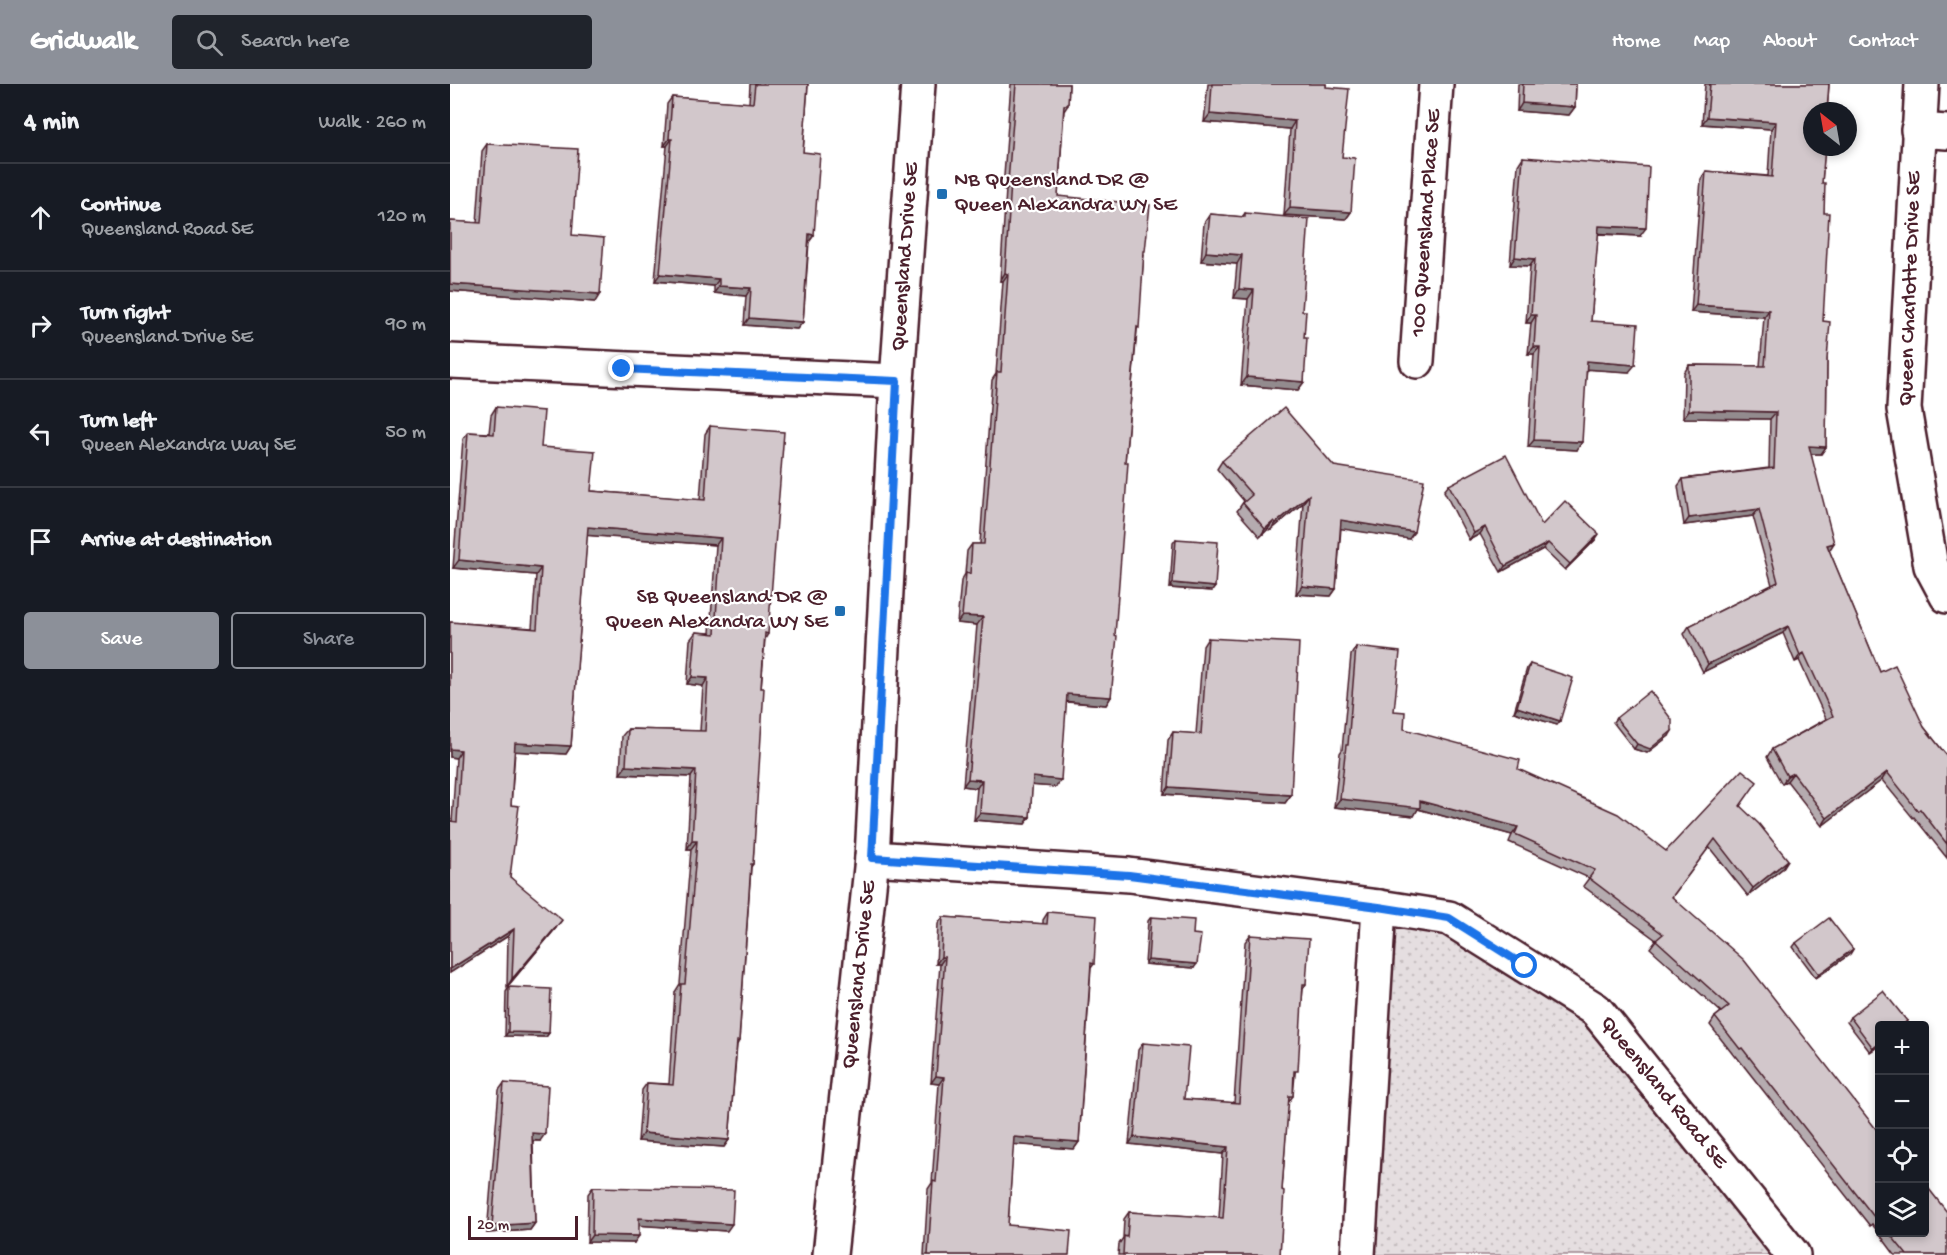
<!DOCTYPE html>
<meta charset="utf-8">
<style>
:root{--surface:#171b24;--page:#20242c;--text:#f1f3f6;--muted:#9ea1a6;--line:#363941;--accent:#8c9099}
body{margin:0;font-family:"Gochi Hand",sans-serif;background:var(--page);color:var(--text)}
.controls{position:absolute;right:18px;bottom:18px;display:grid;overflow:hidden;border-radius:6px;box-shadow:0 3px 9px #0003}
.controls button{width:54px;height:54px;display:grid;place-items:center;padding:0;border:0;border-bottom:2px solid var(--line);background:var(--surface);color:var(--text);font:30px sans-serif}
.compass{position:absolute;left:1353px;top:18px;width:54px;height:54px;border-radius:50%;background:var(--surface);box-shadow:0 3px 9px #0003;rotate:329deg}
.scale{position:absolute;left:18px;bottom:15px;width:110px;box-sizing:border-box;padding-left:6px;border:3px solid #4a1f2b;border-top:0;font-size:16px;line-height:21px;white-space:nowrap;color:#4a1f2b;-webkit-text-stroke:4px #fff;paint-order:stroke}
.stop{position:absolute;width:18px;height:18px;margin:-14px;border:4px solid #1a73e8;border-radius:50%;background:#fff}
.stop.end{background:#1a73e8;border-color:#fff;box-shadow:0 2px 6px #0008}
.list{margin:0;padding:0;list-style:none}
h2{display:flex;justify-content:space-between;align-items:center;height:78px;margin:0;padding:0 24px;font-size:26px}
h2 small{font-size:20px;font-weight:400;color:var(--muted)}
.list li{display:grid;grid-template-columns:39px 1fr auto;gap:18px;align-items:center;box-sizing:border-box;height:108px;padding:0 24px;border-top:2px solid var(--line)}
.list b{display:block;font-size:22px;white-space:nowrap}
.list p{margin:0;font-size:20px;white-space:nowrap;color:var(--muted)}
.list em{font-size:20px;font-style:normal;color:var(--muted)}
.actions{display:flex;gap:12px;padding:18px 24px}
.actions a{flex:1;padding:14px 0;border:2px solid var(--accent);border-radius:6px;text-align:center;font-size:21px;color:var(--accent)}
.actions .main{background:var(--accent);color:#fff}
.icon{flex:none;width:33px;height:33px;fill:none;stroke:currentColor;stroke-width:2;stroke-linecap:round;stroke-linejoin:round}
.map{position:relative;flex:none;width:1497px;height:1171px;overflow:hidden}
header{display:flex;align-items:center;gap:36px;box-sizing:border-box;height:84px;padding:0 30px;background:var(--accent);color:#fff}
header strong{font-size:28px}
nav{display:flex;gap:33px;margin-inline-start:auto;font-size:21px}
.search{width:420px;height:54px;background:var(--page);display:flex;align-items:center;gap:15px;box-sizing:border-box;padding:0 21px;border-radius:6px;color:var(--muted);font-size:22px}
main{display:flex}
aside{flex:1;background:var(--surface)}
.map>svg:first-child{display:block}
</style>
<header>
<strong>Gridwalk</strong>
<div class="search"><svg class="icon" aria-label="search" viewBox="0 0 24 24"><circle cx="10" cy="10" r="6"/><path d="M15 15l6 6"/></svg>Search here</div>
<nav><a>Home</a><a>Map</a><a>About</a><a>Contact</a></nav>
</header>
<main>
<aside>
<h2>4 min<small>Walk · 260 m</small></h2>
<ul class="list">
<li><svg class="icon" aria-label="ahead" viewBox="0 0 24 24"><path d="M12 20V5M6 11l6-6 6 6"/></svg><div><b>Continue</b><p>Queensland Road SE</p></div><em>120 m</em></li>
<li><svg class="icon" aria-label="right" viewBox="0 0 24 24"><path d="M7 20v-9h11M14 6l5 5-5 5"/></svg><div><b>Turn right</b><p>Queensland Drive SE</p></div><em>90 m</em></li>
<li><svg class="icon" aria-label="left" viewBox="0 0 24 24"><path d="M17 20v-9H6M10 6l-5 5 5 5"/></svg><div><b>Turn left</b><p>Queen Alexandra Way SE</p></div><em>50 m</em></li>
<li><svg class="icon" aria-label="arrive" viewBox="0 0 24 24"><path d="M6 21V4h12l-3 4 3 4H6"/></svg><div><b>Arrive at destination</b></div></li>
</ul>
<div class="actions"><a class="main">Save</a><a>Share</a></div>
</aside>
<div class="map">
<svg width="1497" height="1171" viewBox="0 0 1497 1171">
<defs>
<pattern id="park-dots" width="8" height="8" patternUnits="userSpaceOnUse" patternTransform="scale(1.5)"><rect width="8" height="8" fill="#e5dee0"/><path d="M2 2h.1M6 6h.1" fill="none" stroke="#c6bec0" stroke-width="1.8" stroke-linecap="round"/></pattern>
</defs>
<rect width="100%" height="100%" fill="#fff"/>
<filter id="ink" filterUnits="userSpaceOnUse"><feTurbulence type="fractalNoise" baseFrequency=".0167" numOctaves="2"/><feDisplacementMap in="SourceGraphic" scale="12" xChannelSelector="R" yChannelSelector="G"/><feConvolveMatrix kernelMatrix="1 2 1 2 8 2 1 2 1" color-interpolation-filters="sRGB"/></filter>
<g filter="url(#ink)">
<polygon fill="url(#park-dots)" stroke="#987e86" stroke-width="1.5" points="929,823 999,834 1146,926 1331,1171 908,1171"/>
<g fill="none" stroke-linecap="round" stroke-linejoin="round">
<defs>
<g id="street">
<polyline points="1472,0 1454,325 1481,482 1497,512"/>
<polyline points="1468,46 1497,48"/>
<polyline points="0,277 447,297"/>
<polyline points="967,277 986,0"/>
<polyline points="422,774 679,791 929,823 999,834 1146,926 1343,1171"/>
<polyline points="908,1171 929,823"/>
</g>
<polyline id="secondary" points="380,1171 422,774 447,297 468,0"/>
</defs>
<use href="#street" stroke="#4a1f2b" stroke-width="38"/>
<use href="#secondary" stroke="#4a1f2b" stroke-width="38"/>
<use href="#street" stroke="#fff" stroke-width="33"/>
<use href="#secondary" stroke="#fff" stroke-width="33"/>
</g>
<g fill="#b5abaf" stroke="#4a1f2b" stroke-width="1.5">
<polygon points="300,0 358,0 353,68 364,151 359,158 353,238 347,245 294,241 296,212 264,209 264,202 205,197 217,62 214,62 217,20 222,13 299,19"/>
<polygon points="561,0 619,0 618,21 614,27 608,112 694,170 675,378 661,613 656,621 616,618 606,703 582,701 580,733 575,740 524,736 527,704 513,702 527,541 507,539 511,497 515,490 517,467 522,460 530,460 542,296 546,290 553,197 550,197 556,106 553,105"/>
<polygon points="758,0 876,0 876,3 892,73 901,128 896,135 834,131 840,45 754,38"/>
<polygon points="1068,0 1126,0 1125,23 1119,31 1067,27"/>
<polygon points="1255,0 1379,0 1372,99 1374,129 1373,237 1377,275 1376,363 1371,370 1361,370 1379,466 1430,588 1497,672 1497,774 1464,733 1463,734 1432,696 1372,742 1337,697 1332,700 1317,673 1322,665 1376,635 1349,576 1345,578 1333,549 1253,588 1234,550 1239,542 1322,501 1303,432 1234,441 1228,402 1233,395 1319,384 1320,335 1233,334 1234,289 1239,281 1310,282 1314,233 1241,228 1251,95 1256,87 1318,92 1321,45 1252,40"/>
<polygon points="37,60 122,151 145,218 0,207 0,137 27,139 32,67"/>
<polygon points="1073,73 1190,152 1148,150 1141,237 1179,288 1137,285 1127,366 1078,363 1084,270 1078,270 1081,239 1076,239 1080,182 1060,181 1068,81"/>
<polygon points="795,129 852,227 854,254 854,298 848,306 791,301 798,215 784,214 787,180 751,177 754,139 760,130 792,133"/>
<polygon points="46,323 141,407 250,416 255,350 260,342 318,550 315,555 311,604 303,780 301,783 289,957 287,961 279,1056 274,1063 188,1057 192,1006 197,999 219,1000 225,908 230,900 241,765 237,765 241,693 170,690 172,652 178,645 250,647 253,602 237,600 240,556 246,548 260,549 266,461 137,451 121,662 116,670 65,667 61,721 60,793 106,844 57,903 58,852 0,889 0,737 2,738 6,674 0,673 0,538 82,544 86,491 3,484 13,355 18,348 39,349 41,331"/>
<polygon points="772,377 884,382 959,455 891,444 886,505 881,512 846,510 853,419 820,447 818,445 810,453 787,427 794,417 767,385"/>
<polygon points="999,401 1092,441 1145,456 1115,486 1093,465 1051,488 1030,450 1019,456 994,407"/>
<polygon points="726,455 765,503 762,507 720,504 723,459"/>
<polygon points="758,554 841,711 835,719 714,710 718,656 723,648 746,650 753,562"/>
<polygon points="906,563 954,645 1068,685 1216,767 1290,722 1333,784 1298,812 1259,763 1222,813 1430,1050 1430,1149 1474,1149 1497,1171 1445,1171 1422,1140 1420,1142 1286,972 1285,973 1260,941 1265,933 1271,928 1200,864 1206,856 1133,802 1139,794 1059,758 1062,751 968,725 964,732 884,723 890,669 892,666 901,571"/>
<polygon points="1080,580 1110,637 1107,641 1064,628 1077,584"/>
<polygon points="1166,634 1219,652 1197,669 1184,665 1163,638"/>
<polygon points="598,828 644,880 641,884 629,1058 624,1065 563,1060 558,1141 619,1171 474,1171 478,1105 482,1099 489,1000 481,999 490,880 486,880 488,840 493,833 593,840 593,836"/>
<polygon points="701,833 743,850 744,884 695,880 698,837"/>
<polygon points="800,851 856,900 853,905 843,1012 838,1019 832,1106 830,1171 668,1171 669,1160 673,1154 674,1135 679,1128 769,1134 773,1070 679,1060 688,966 693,959 734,1015 784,1019 795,858"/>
<polygon points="1346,859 1403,865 1400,870 1366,894 1343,863"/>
<polygon points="59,903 99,949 96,953 55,952 56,908"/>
<polygon points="1400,933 1457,937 1454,942 1430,942 1430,961 1420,968 1397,938"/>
<polygon points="54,999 90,1057 83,1057 85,1139 80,1146 37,1149 49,1006"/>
<polygon points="143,1103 277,1147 189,1141 184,1159 137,1158 138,1110"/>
</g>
<g fill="#938b8e" stroke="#4a1f2b" stroke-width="1.5">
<polygon points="1072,19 1125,23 1119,31 1067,27"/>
<polygon points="760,30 845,37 840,45 754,38"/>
<polygon points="1257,33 1326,38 1321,45 1252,40"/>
<polygon points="219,55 222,55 217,62 214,62"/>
<polygon points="558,98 561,98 556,106 553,105"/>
<polygon points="840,124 901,128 896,135 834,131"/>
<polygon points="1149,142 1196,144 1190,152 1143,149"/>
<polygon points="359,150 364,151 359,158 354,158"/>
<polygon points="756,168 792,171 787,180 751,177"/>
<polygon points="1065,173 1085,175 1080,182 1060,181"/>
<polygon points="555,189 558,190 553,197 550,197"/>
<polygon points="210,190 269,195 264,202 205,197"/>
<polygon points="0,200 150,210 145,218 0,207"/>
<polygon points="269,202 301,204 296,212 264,209"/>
<polygon points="789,205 804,206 798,215 784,214"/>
<polygon points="1246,221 1319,226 1314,233 1241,228"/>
<polygon points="1081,231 1086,231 1081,239 1076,239"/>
<polygon points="299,234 353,238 347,245 294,241"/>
<polygon points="1084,263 1090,263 1084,270 1078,270"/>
<polygon points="1137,277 1185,281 1179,288 1132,285"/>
<polygon points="797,293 854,298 848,306 791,301"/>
<polygon points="1239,326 1326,328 1320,335 1233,334"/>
<polygon points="1084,356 1132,358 1127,366 1078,363"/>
<polygon points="1359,362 1376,363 1371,370 1354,370"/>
<polygon points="859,411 853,419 820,447 826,439"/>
<polygon points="1309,425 1303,432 1234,441 1239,434"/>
<polygon points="891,436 964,448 959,455 886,444"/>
<polygon points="824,437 818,445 810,453 815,445"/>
<polygon points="138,443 271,454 266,461 132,451"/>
<polygon points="1035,443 1030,450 1019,456 1024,449"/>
<polygon points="1149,450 1145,456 1115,486 1120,480"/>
<polygon points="1098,459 1093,465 1051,488 1055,482"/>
<polygon points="1384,459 1379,467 1377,461"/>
<polygon points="9,476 91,484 86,491 3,484"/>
<polygon points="723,499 765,503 762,507 720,504"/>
<polygon points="852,502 886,505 881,512 846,510"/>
<polygon points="512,532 533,533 527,541 507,539"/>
<polygon points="1338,542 1333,549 1253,588 1258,580"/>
<polygon points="1354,569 1349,576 1345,578 1350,571"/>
<polygon points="242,593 258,594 253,602 237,600"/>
<polygon points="617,610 661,613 656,621 612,617"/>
<polygon points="1067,623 1110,637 1107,641 1064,628"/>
<polygon points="1222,647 1219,652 1197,669 1184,665 1187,660"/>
<polygon points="65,659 121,662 116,670 60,667"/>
<polygon points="0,665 11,666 6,674 0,673"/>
<polygon points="176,682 246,686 241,693 170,690"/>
<polygon points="1437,688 1432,696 1372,742 1377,734"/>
<polygon points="1343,689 1337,697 1332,700 1337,692"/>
<polygon points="583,693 611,696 606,703 578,701"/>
<polygon points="518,695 532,696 527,704 513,702"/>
<polygon points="719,703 841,711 835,719 714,710"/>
<polygon points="890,715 970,717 1068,743 1062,751 968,725 964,732 884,723"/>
<polygon points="530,729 580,733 575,740 524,736"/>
<polygon points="242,757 247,757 241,765 237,765"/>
<polygon points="1338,776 1333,784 1298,812 1303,804"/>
<polygon points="112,836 106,844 57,903 62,895"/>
<polygon points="64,845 58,852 0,889 0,885"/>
<polygon points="1403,865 1400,870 1366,894 1369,890"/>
<polygon points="491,873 495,873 490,880 486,880"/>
<polygon points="698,876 747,880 744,884 695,880"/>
<polygon points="58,948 99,949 96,953 55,952"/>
<polygon points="1430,959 1430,961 1420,968 1423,964"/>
<polygon points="486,992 494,993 489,1000 481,999"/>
<polygon points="82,1049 95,1050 90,1057 77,1056"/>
<polygon points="193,1049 279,1056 274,1063 188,1057"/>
<polygon points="564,1053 629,1058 624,1065 559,1060"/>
<polygon points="684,1053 778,1063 773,1070 679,1060"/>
<polygon points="189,1134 282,1140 277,1147 184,1141"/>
<polygon points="85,1139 80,1146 37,1149 42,1142"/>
<polygon points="142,1151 189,1152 184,1159 137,1158"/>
</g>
<g fill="#d2c7cb" stroke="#4a1f2b" stroke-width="1.5">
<polygon points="305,0 358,0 353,68 370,70 364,151 359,150 353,238 299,234 301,204 269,202 269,195 210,190 222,55 219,55 222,13 303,19"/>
<polygon points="566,0 619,0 618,21 614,21 608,112 700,121 695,167 694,167 689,244 687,243 675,378 678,378 675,420 665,551 667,552 661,613 617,610 611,696 583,693 580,733 530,729 532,696 518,695 533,533 512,532 516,489 520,490 522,460 534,460 547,288 551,288 558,190 555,189 561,98 558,98"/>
<polygon points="762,0 876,0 876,3 899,5 892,73 905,74 901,128 840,124 845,37 760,30"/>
<polygon points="1073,0 1126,0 1125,23 1072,19"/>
<polygon points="1260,0 1379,0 1377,27 1362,27 1362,63 1375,63 1372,99 1375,99 1374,129 1379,129 1373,237 1380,238 1377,275 1376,363 1359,362 1384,459 1377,461 1430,588 1445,581 1474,643 1497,672 1497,760 1470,725 1468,727 1437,688 1377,734 1343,689 1337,692 1322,665 1383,632 1354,569 1350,571 1338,542 1258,580 1239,542 1328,498 1309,425 1239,434 1233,395 1324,384 1326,328 1239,326 1239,281 1315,282 1319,226 1246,221 1256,87 1322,93 1326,38 1257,33"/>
<polygon points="37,60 128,65 122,151 154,154 150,210 0,200 0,137 31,139"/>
<polygon points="1073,73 1199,83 1196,144 1149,142 1141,237 1188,240 1185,281 1137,277 1132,358 1084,356 1090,263 1084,263 1086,231 1081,231 1085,175 1065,173"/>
<polygon points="795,129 859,135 852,227 856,227 854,254 857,254 854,298 797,293 804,206 789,205 792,171 756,168 760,130 795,133"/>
<polygon points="46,323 94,327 91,363 145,367 141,407 255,416 260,342 334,348 318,550 315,549 311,604 314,604 303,780 301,780 289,957 287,957 279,1056 193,1049 197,999 223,1001 231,900 235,900 247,757 242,757 246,686 176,682 178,645 255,647 258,594 242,593 246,548 265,550 271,454 138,443 121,662 65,659 61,721 69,722 60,793 112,836 62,895 64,845 0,885 0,737 7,738 11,666 0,665 0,538 87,545 91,484 9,476 18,348 44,350"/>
<polygon points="834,324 884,382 974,396 964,448 891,436 886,505 852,502 859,411 826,439 824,437 815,445 793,419 802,411 772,377"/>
<polygon points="1056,371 1092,441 1115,417 1149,450 1120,480 1098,459 1055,482 1035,443 1024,449 999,401"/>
<polygon points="726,455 768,458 765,503 723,499"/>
<polygon points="758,554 849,559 841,711 719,703 723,648 751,650"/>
<polygon points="906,563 950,568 944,627 955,628 954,645 1070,676 1068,685 1168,730 1216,767 1292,686 1307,698 1290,722 1309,740 1338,776 1303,804 1265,755 1222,813 1294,876 1430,1050 1430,1136 1427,1133 1425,1134 1292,964 1290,965 1265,933 1279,922 1206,856 1213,850 1139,794 1145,786 1065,750 1068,743 970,717 970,724 890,715 896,661 898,661"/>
<polygon points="1080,580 1123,594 1110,637 1067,623"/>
<polygon points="1200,607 1222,636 1222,647 1200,665 1187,660 1166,634"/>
<polygon points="598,828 647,832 644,880 641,879 629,1058 564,1053 558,1141 621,1147 619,1171 478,1171 483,1097 486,1098 494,993 486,992 495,873 491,873 493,833 597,840"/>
<polygon points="701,833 744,836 743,850 751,851 747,880 698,876"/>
<polygon points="1379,834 1403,865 1369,890 1346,859"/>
<polygon points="800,851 859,855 856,900 853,900 848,987 844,987 843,1012 839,1012 832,1106 834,1107 830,1171 673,1171 674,1152 677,1153 679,1128 773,1134 778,1063 684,1053 693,959 739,963 734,1015 789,1019"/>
<polygon points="59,903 101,905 99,949 58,948"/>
<polygon points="1433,907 1457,937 1451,942 1430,942 1430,959 1423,964 1400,933"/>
<polygon points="54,999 98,1002 95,1050 82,1049 85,1139 42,1142"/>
<polygon points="143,1103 284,1106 282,1140 189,1134 189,1152 142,1151"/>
<polygon points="1479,1105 1497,1128 1497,1171 1457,1171 1439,1149 1474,1149 1474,1107 1475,1108"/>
</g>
</g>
<g fill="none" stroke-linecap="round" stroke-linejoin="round" filter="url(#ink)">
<polyline stroke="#1a73e8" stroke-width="8" points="172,285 447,297 422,774 679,791 929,823 999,834 1075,882"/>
</g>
<g fill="#1f6fb2" stroke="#fff" stroke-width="2">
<rect x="486" y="104" width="12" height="12" rx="3"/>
<rect x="384" y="521" width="12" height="12" rx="3"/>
</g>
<g text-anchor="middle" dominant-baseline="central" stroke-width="4.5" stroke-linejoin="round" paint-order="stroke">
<g font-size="22" fill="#4a1f2b" stroke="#fff" text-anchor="start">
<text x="504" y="97">NB Queensland DR @<tspan x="504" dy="25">Queen Alexandra WY SE</tspan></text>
<text x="378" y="514" text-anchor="end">SB Queensland DR @<tspan x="378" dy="25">Queen Alexandra WY SE</tspan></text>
</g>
<g font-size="22" fill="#4a1f2b" stroke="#fff">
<text transform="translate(977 139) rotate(-86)">100 Queensland Place SE</text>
<text transform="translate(456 173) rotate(-86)">Queensland Drive SE</text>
<text transform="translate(1461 205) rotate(-88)">Queen Charlotte Drive SE</text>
<text transform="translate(410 891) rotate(-84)">Queensland Drive SE</text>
<text transform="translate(1213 1009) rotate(51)">Queensland Road SE</text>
</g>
</g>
</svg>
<div class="controls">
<button>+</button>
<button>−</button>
<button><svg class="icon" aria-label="locate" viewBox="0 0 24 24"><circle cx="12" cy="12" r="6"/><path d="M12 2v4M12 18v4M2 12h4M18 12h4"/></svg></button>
<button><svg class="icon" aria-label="layers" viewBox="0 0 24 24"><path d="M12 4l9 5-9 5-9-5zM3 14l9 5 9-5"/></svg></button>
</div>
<svg class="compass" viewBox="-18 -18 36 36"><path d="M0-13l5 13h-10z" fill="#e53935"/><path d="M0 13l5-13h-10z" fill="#9ea1a6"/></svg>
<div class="scale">20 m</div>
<div class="stop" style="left:1075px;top:882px"></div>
<div class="stop end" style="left:172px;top:285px"></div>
</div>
</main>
